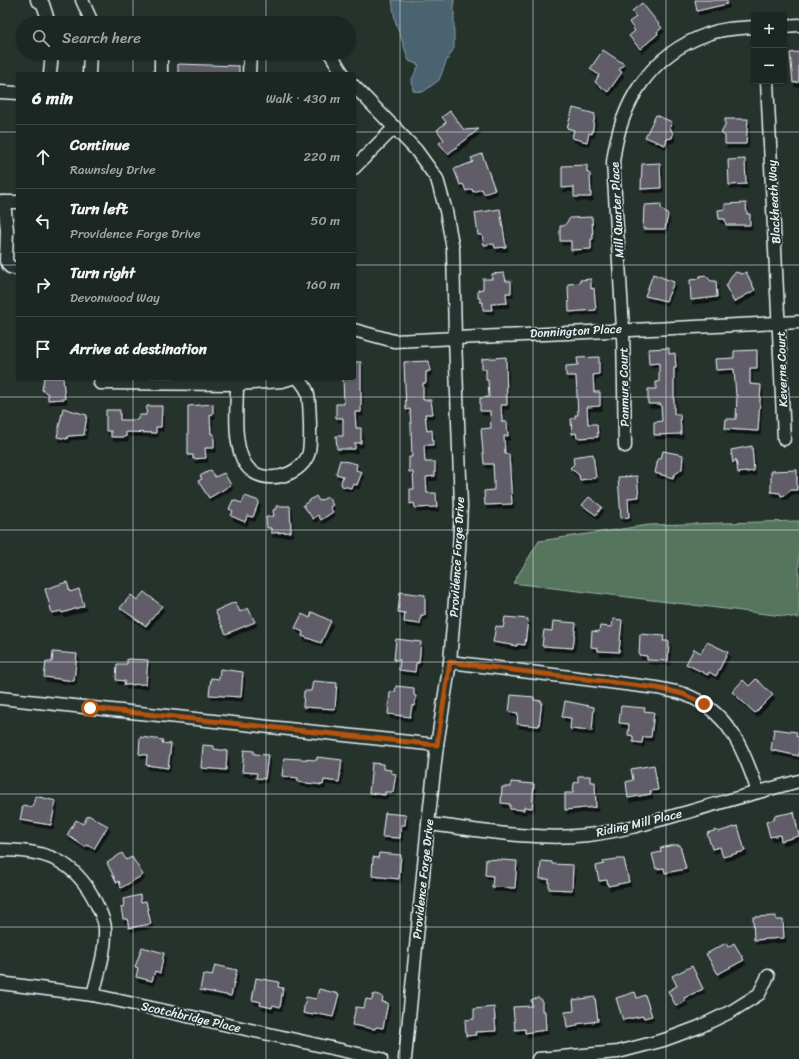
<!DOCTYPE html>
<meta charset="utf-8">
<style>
:root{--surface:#1c2622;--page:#29322f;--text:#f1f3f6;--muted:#a0a5a5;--line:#3a4340}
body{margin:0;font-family:Sriracha,sans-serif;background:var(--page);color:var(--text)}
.controls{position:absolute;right:12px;top:12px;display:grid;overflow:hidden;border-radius:4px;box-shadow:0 1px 3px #0004}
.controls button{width:36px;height:36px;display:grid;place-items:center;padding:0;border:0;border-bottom:1px solid var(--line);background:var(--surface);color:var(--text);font:20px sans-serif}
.stop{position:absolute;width:12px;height:12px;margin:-9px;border:3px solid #b45309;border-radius:50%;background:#fff}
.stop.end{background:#b45309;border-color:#fff;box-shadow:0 1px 4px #0008}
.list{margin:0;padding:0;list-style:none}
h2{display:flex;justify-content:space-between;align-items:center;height:52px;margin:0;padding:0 16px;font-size:17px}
h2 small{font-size:13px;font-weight:400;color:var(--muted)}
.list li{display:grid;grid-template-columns:26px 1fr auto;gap:12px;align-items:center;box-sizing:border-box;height:64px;padding:0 16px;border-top:1px solid var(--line)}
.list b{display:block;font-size:15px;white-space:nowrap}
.list p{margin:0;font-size:13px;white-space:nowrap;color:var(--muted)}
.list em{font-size:13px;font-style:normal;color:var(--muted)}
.icon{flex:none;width:22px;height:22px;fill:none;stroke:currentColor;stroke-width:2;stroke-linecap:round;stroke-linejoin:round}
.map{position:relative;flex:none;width:799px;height:1059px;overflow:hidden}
.search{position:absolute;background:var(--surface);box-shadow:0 1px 3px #0004;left:16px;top:16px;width:340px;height:44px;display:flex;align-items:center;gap:10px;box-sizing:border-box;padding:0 14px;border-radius:22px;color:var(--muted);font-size:15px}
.panel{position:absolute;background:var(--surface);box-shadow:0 1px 3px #0004;left:16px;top:72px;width:340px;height:308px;border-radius:4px}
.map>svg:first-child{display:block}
</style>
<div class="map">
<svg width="799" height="1059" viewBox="0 0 799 1059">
<defs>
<filter id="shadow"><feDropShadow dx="2" dy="4" stdDeviation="0" flood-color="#0009"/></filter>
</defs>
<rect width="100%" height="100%" fill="#26332d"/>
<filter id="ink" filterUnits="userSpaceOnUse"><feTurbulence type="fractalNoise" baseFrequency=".025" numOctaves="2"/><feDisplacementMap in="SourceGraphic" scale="8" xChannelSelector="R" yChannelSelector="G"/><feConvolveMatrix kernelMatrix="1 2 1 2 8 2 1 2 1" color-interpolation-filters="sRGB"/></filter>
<g filter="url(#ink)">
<polygon fill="#54745d" stroke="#9eb2aa" points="799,521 799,618 513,583 539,541 649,525"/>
<polygon fill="#4a646f" stroke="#899ca6" points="392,0 454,0 454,48 446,62 439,80 423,92 413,91 412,79 419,65 409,61 395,20"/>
<g fill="#605d68" stroke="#e8f1f8" filter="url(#shadow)">
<polygon points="695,0 727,0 727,4 697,11"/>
<polygon points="642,3 662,28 657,32 658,34 640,49 629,36 635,31 629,22 636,17 632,11"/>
<polygon points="603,50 624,64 619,70 622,72 608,92 595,82 599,75 590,69"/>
<polygon points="799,52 799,82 793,83 790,53"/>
<polygon points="178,64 239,66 239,74 178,74"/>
<polygon points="573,108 595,114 592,134 589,133 587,142 572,138 574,130 567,128"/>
<polygon points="450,111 464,130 479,129 448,154 439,143 444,140 437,130 446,122 442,117"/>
<polygon points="656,115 672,122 670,127 673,134 672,138 667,139 665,145 645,137"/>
<polygon points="725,119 748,119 746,144 725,144 725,136 721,133 725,126"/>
<polygon points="482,154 495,190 484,194 482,189 473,192 472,189 466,191 463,184 460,185 454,169 473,162 471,158"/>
<polygon points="745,159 746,184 729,185 728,160"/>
<polygon points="660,163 661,188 641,189 642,164"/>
<polygon points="587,165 587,172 590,174 591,197 574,197 574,187 562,188 562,166"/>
<polygon points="746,203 747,214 750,214 750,225 726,225 725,219 719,219 718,210 725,209 725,204"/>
<polygon points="661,204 661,208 668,215 665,229 643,229 644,207 645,205"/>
<polygon points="500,209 506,247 495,248 494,244 484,245 482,235 478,235 475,213"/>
<polygon points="592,217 593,239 591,239 591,249 571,250 571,241 560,241 560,226 564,226 570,218"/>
<polygon points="736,272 742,274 746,272 755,290 734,302 726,287 732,275"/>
<polygon points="504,273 506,281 511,281 511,293 506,293 507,303 491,304 492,310 483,310 483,302 480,302 480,298 478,298 478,290 483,289 483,279 492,279 492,274"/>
<polygon points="653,274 674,282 666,301 645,296"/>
<polygon points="705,275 711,281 716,281 717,297 691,300 690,280 698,279 700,276"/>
<polygon points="591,279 591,289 594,288 596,310 569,312 568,284 580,283 580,280"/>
<polygon points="669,348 669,354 675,353 676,368 674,368 674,414 680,414 681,434 654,435 654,422 662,421 661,404 648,404 648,389 656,389 656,382 659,382 659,363 649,364 648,349"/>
<polygon points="757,350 757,368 750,368 750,384 761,385 758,431 725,429 726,419 736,419 737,395 736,396 734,369 716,370 715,359 734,358 734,351"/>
<polygon points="506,357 507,405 501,405 502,422 507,422 508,436 504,436 505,454 509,454 512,504 485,505 484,491 494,490 494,482 493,464 484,464 481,429 491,428 490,411 480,411 480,398 489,397 488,380 486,380 486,369 482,369 482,359"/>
<polygon points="599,357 599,374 593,375 594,392 600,392 600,406 587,407 588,424 597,424 598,437 577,438 576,433 572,434 571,419 575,418 575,415 578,415 576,376 566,376 566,366 578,365 577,358"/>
<polygon points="429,361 430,371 426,372 426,383 423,383 423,400 431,400 433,414 425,414 427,431 432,430 433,445 424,445 425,462 435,462 435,476 426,477 427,493 436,493 437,507 415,508 414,503 410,504 410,489 414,489 413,472 409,472 409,457 412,457 411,426 410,409 406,410 404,362"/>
<polygon points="354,362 361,362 361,412 355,412 356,428 361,428 361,443 355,443 355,449 337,449 336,436 343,436 343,418 336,418 336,404 344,404 343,378 354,378"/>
<polygon points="44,378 63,378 65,399 48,400 48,394 42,390"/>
<polygon points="213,404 213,414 210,415 211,434 214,434 214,448 205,448 206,458 193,459 193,455 188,455 188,406"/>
<polygon points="147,406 162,406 161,427 156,427 156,433 126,432 126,437 111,437 111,431 106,431 106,410 120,410 120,420 137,420 140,415 146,415"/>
<polygon points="63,408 87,415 84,435 68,436 67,439 57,437"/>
<polygon points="752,446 754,471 738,473 736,459 733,463 731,450"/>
<polygon points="663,451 683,455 682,469 674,475 673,478 655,473 658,459 661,459"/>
<polygon points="593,454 596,478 580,480 579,475 570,468 574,464 573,457"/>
<polygon points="340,460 357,464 356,470 362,472 357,485 353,484 351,488 342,486 341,483 343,476 336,474"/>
<polygon points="211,470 215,477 224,473 231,485 209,498 198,481 202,479 200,476"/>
<polygon points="797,470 797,490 791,490 785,495 781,496 780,493 771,492 771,471"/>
<polygon points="637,476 639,497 628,498 629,517 621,518 618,477"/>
<polygon points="245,496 259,501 253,517 247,516 245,522 231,516 233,511 229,509 233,500 242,503"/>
<polygon points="316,496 319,501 328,497 333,505 330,507 333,512 321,520 318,515 313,519 303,505"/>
<polygon points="589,497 602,507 596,515 582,505"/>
<polygon points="276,506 290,506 291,532 271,533 271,528 267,528 266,517 274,516 273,510 276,509"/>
<polygon points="67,582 70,592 79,589 84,606 62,613 61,611 52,613 45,589"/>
<polygon points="144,592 162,606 146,626 120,608 131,595 137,600"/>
<polygon points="400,592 425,595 425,615 421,615 420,624 404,622 405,613 398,612"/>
<polygon points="235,602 240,612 248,608 255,622 226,634 215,611"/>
<polygon points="312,612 331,621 321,643 302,636 303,632 295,628 302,614 310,618"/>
<polygon points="505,617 528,619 525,645 517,644 517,646 493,642 496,626 503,628"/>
<polygon points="613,619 622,620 619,652 598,651 598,648 591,647 592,631 599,632 600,626 612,627"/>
<polygon points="553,621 576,623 573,648 542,646 544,630 552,631"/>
<polygon points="640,634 664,636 663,641 669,641 668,661 647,660 647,656 639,655"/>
<polygon points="396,639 421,642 419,663 416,663 415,672 399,670 400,660 394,660"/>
<polygon points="707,642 728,652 716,676 709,672 708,675 686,664 694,649 701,653"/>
<polygon points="53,652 77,654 74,681 44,677 46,662 52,662"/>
<polygon points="127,659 148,660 146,684 124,685 125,681 116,680 117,664 127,664"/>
<polygon points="220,669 243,672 241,697 209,695 211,678 219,679"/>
<polygon points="756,679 773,695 755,713 732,692 743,680 749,686"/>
<polygon points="313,681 337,683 335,709 303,707 304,691 311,691"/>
<polygon points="396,686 414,688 414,695 416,696 415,706 412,706 410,717 388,714 390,692 395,692"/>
<polygon points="511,695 534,697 534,700 542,701 539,726 517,724 518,713 509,712"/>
<polygon points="565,701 594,707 592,731 570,729 571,718 562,717"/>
<polygon points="621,706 645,708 644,711 654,712 651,737 643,737 642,743 633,742 633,736 628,735 629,724 619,723"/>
<polygon points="774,729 797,732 796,736 799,737 799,756 771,750"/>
<polygon points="140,737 163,740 162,743 171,744 168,768 146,765 147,755 139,754"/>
<polygon points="203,745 214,746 214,749 227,751 226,770 201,768"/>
<polygon points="244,750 254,751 254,754 268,755 265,779 256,778 257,773 242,772"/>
<polygon points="317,757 342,760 339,782 324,780 323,785 298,782 298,778 282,776 284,758 317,760"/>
<polygon points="372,763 383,764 383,769 391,770 391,773 396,774 393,792 385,792 385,795 369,793"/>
<polygon points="654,765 658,790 650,791 651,794 628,798 626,782 633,780 631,769"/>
<polygon points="578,776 590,776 590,782 595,782 596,807 565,810 565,793 573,793 574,783 578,782"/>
<polygon points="511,782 534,784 532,808 524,807 524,810 510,809 510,804 501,803 502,787 511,787"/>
<polygon points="35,796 56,801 51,825 20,820 23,805 33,807"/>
<polygon points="794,812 799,836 781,841 780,835 770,837 766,822 775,819 774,816"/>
<polygon points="385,813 406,815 405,825 401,825 400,838 382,837"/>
<polygon points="88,815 108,826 94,849 87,845 85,847 67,835 76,820 83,824"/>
<polygon points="738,826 745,851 723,857 720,847 712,849 707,833 717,830 718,832"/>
<polygon points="674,845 680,845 686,869 665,873 664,868 656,869 652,854 661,852 660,848"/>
<polygon points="122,853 126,860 132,857 143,875 121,888 119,881 117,883 107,863"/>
<polygon points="379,853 401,855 399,879 372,876 373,857 378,858"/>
<polygon points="486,859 517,861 515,888 492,887 493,876 485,875"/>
<polygon points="617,859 624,859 629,882 608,886 607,880 599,881 596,866 604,864 603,861"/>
<polygon points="541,861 552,862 552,864 573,865 572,890 549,889 549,879 540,879"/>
<polygon points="140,895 141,902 146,901 151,924 129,928 127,919 123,919 121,907 124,906 123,899"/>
<polygon points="776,916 776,920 783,920 784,938 754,940 753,917"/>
<polygon points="726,943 728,947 734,943 744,960 718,974 706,954"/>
<polygon points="142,947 164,953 160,973 155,971 152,981 136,977 138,968 135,967"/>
<polygon points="215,965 237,970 231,996 200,990 203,974 212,976"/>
<polygon points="692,966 703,989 684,998 686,1001 676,1006 668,991 677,986 672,976"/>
<polygon points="256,978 279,982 278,987 283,988 280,1007 273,1005 272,1008 260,1005 261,1002 252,1000"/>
<polygon points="319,989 339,994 333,1017 314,1013 313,1015 303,1013 306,997 316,999"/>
<polygon points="635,992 637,998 645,995 652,1016 644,1018 643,1016 623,1020 616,998"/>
<polygon points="376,994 383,997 382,1002 388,1003 383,1028 376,1027 375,1029 352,1025 356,1007 364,1008 366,999 372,1000 373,995"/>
<polygon points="538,997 542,1000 542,1011 545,1011 546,1030 525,1033 525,1029 515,1030 513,1007 532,1006 531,1000"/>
<polygon points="595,997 598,1021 577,1024 577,1026 567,1028 565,1012 574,1011 573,1000"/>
<polygon points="494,1007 496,1031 475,1032 476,1035 466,1036 465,1020 474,1019 474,1009"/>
</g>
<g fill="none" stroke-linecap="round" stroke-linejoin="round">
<defs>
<g id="minor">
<polyline points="37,0 43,4 49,23"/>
<polyline points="82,0 90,18 90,23"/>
<polyline points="784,26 799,25"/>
<polyline points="330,53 343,74"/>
<polyline points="50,74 52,53"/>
<polyline points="89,74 90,53"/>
<polyline points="161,74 161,53"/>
<polyline points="249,74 250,53"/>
<polyline points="767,81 784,439"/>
<polyline points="354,86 416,150 437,179 446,211 453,249 455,337 461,506 459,551 450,662 437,745 428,824 405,1059"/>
<polyline points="0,92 18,93"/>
<polyline points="354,168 395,127"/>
<polyline points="0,202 18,202"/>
<polyline points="4,202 7,230 6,261 10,267 18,269"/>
<polyline points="354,330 394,341 799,322"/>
<polyline points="100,383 237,384 282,381 292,378"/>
<path d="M237,384C237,407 233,438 243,460C254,484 289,481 304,462C306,459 309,455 309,451C311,442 310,399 307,391C305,386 301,382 298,378"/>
<path d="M625,446L623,329L613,162C620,103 650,54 708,34C723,28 739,28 754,27"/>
<path d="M450,662L657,688C666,690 675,691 684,694C729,711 744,750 758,792"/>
<polyline points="0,698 437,745"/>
<path d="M428,824C481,830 534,841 588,835C622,831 655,821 688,812C725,801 762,791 799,781"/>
<path d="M0,850C44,850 74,859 95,901C99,910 105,919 105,929C106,951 98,974 93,995"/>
<polyline points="0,983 93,995 381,1059"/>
<polyline points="538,1059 618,1052 664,1040 699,1027 732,1011 759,994 768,976"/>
</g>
</defs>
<use href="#minor" stroke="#e8f1f8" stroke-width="15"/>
<use href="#minor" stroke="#26332d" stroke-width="12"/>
</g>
</g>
<g fill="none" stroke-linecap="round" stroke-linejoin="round" filter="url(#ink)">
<polyline stroke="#b45309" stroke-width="5" points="90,708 437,745 450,662 657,688 683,694 704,704"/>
</g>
<path fill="none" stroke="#e8f1f8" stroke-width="1" stroke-opacity="0.55" d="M133,0V23M266,0V23M400,0V1059M533,0V1059M666,0V1059M133,53V74M266,53V74M0,132H18M354,132H799M0,265H18M354,265H799M133,378V1059M266,378V1059M0,397H799M0,530H799M0,662H799M0,794H799M0,927H799"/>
<g text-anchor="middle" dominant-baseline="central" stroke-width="3.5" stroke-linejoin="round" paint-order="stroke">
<g font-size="12" fill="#e8f1f8" stroke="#26332d">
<text transform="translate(774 202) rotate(-93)">Blackheath Way</text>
<text transform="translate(617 210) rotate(-93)">Mill Quarter Place</text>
<text transform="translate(576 331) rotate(-3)">Donnington Place</text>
<text transform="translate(782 369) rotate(-92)">Keverne Court</text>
<text transform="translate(624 387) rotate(-91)">Panmure Court</text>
<text transform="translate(457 557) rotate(-87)">Providence Forge Drive</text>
<text transform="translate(639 823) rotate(-13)">Riding Mill Place</text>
<text transform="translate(423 879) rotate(-84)">Providence Forge Drive</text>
<text transform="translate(191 1017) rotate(13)">Scotchbridge Place</text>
</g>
</g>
</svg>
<div class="controls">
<button>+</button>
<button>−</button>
</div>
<div class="stop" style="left:90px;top:708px"></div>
<div class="stop end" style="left:704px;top:704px"></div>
<div class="search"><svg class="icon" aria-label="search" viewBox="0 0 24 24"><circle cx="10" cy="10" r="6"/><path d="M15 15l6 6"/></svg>Search here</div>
<section class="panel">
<h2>6 min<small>Walk · 430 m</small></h2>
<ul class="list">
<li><svg class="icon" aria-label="ahead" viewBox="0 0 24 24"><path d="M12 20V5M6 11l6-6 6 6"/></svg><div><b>Continue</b><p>Rawnsley Drive</p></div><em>220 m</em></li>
<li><svg class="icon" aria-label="left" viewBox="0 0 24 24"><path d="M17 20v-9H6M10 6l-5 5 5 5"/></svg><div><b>Turn left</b><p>Providence Forge Drive</p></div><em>50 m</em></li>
<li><svg class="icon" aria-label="right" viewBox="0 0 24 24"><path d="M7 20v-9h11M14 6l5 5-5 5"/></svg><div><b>Turn right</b><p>Devonwood Way</p></div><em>160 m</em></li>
<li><svg class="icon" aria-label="arrive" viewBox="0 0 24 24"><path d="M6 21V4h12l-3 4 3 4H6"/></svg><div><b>Arrive at destination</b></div></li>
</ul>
</section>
</div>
